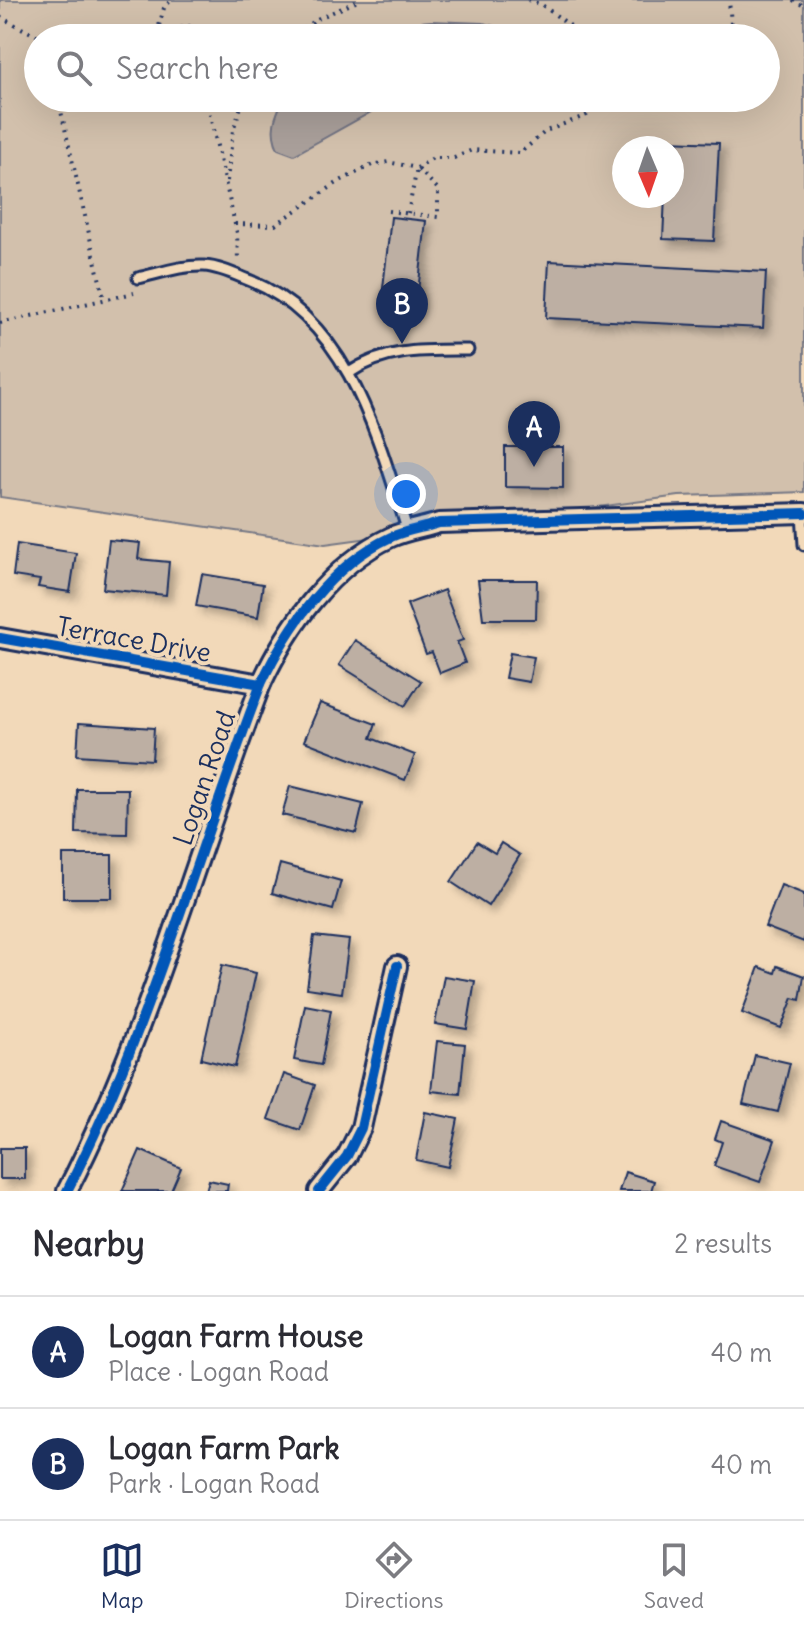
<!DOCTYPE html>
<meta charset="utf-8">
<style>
:root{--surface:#fff;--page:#f2f2f3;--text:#2b2b33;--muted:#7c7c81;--line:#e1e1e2;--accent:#1b2f5e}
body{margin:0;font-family:Delius,sans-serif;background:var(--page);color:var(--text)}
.compass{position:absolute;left:612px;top:136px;width:72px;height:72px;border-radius:50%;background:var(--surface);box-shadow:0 8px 32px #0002;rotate:178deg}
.you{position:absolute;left:406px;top:494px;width:28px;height:28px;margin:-20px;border:6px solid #fff;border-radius:50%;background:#1a73e8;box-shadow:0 0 0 12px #1a73e833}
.badge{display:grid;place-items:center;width:52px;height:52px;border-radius:50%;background:var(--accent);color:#fff;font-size:26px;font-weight:700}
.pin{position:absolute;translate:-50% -66px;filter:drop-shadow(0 2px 4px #0008)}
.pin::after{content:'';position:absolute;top:42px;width:28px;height:24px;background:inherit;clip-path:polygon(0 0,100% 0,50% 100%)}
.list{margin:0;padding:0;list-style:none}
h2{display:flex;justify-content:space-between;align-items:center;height:104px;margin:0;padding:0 32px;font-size:34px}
h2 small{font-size:26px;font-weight:400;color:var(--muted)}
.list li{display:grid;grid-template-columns:52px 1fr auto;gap:24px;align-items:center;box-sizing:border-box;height:112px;padding:0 32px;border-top:2px solid var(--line)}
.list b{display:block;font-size:30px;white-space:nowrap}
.list p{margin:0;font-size:26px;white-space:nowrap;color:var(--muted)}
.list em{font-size:26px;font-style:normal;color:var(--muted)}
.icon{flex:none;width:44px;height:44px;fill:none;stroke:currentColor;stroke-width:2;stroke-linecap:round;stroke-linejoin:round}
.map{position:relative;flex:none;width:804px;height:1191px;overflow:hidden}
.search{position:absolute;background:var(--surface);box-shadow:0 8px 32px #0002;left:24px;right:24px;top:24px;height:88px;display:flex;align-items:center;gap:20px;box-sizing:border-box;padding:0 28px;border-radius:44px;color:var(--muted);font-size:30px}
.sheet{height:328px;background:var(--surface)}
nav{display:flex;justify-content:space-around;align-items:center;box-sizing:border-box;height:112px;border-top:2px solid var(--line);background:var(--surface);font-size:22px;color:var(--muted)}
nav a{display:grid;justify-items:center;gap:4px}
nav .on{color:var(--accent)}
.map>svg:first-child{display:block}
</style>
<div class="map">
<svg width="804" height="1191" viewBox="0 0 804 1191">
<defs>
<filter id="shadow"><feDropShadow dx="6" dy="6" stdDeviation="4" flood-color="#0004"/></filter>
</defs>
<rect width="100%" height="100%" fill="#f2d9b9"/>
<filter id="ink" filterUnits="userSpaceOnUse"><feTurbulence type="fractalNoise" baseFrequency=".0125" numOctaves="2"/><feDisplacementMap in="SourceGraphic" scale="16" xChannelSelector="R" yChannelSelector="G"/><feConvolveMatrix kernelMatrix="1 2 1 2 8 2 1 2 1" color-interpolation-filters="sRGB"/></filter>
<g filter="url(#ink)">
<path fill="#d2c0ac" stroke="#767885" stroke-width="2" fill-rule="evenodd" d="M0,0H804V492L679,496L325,544L0,497ZM38,38H766V98H38ZM624,148H672V196H624Z"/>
<g fill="#a99f9a" stroke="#707282" stroke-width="2">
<polygon points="431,21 483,23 539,38 343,38 387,25"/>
<path d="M284,98H410L382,106L294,155L278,149C269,130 275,116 284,98Z"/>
</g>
<g fill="#bdafa3" stroke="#1b2f5e" stroke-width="2" filter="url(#shadow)">
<polygon points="668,141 719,143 714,241 663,239 665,196 672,196 672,148 667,148"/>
<polygon points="391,217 426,221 416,309 381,306"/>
<polygon points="549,261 766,272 763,328 546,318"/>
<polygon points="505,447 563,447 563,488 505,487"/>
<polygon points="109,540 140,543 138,559 169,562 166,595 103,589"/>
<polygon points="17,544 76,553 70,592 38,587 40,580 13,576"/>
<polygon points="202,574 263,584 258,617 196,606"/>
<polygon points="478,580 537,580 536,619 483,619"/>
<polygon points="444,590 463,640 457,642 465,663 440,673 432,652 426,654 407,604"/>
<polygon points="355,640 421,681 405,706 339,665"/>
<polygon points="510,653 534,657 529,682 505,678"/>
<polygon points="320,703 376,724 371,738 415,755 405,780 304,741"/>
<polygon points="79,723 154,728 152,760 77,755"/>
<polygon points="290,786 363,804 356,833 282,815"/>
<polygon points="77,789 128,789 127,834 76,833"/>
<polygon points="477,842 495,853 501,843 520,855 488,906 451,882"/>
<rect x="63" y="855" width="49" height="43"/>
<polygon points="280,864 341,881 333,910 272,893"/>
<polygon points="781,885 804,894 804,942 765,927"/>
<polygon points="314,936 349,940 342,993 307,988"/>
<polygon points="222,965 256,973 235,1067 201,1059"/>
<polygon points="777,966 804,976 800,1000 793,998 781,1028 742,1013 759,967 775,973"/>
<polygon points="444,976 475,981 467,1029 435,1024"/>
<polygon points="305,1005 331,1010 321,1065 294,1060"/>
<polygon points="437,1041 465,1044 460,1094 431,1091"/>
<polygon points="755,1055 790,1063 778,1112 743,1104"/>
<polygon points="284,1074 315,1085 300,1130 268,1119"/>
<polygon points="425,1112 458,1119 448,1167 416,1160"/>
<polygon points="721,1121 775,1140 760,1182 714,1166 722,1142 715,1139"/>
<rect x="0" y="1148" width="25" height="31"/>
<polygon points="140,1150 181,1168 171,1191 122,1191"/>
<polygon points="625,1172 654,1181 651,1191 619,1191"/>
<polygon points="209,1180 228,1184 227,1191 206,1191"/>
</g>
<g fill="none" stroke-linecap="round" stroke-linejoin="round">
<defs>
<g id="service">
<path d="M138,278C160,273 182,265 204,266C220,267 236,275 251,281C350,322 378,439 408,532"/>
<path d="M349,373C385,348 426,350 468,350"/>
<polyline points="802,513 804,545"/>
</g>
<g id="minor">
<polyline points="0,638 261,684"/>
<path d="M67,1191C150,1030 196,853 261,684C288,626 331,565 391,537C406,530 424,528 439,523L804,513"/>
<polyline points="319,1191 347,1156 361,1128 397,966"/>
</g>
</defs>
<use href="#service" stroke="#1b2f5e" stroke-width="15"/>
<use href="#minor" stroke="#1b2f5e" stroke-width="24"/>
<g stroke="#1b2f5e" stroke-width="4" stroke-dasharray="2 6" stroke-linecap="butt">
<polyline points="528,0 542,5 587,38"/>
<polyline points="793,0 804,6"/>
<polyline points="0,17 41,38"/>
<polyline points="157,33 164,8 171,0"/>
<polyline points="134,38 189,26 192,38"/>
<polyline points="292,38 317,19 360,0"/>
<polyline points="724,38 731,24 729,0"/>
<polyline points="58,98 104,299"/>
<polyline points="206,98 237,233 238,259"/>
<polyline points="227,181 233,130 244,98"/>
<polyline points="388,211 438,217 438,189 417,168 408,213"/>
<polyline points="235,224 275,225 340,181 372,165 388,162 417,168 433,158 454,158 472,150 520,153 546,131 587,115 597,98"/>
<polyline points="0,323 134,293"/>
</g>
<use href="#service" stroke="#f2d9b9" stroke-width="9"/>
<use href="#minor" stroke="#f2d9b9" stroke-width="18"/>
<defs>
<g id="cycleway">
<polyline points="0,638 261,684"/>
<path d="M67,1191C150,1030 196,853 261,684C288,626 331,565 391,537C406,530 424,528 439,523L804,513"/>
<polyline points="319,1191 347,1156 361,1128 397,966"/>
</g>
</defs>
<use href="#cycleway" stroke="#f2d9b9" stroke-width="15"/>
<use href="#cycleway" stroke="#0057b8" stroke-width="10"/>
</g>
</g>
<g text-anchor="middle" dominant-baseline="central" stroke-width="8" stroke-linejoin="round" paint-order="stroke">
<g font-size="26" fill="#1b2f5e" stroke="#f2d9b9">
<text transform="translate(134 639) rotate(10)">Terrace Drive</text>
<text transform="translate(204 778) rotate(-71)">Logan Road</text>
</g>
</g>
</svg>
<svg class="compass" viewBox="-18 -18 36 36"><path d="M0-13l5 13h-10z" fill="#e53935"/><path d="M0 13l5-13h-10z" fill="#7c7c81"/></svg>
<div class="you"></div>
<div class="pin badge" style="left:534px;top:467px">A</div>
<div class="pin badge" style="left:402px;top:344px">B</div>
<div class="search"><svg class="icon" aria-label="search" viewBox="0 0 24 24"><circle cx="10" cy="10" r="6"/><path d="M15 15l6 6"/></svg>Search here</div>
</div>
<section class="sheet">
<h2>Nearby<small>2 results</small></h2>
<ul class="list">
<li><span class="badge">A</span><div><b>Logan Farm House</b><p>Place · Logan Road</p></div><em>40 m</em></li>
<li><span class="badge">B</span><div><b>Logan Farm Park</b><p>Park · Logan Road</p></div><em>40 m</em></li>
</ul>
</section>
<nav>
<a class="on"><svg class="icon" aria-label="map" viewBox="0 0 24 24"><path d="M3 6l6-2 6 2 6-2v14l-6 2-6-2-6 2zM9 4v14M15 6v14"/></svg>Map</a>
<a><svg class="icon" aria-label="directions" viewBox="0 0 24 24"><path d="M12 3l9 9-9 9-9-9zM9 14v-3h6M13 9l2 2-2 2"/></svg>Directions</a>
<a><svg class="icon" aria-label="saved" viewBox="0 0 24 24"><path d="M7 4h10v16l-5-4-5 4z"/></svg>Saved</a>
</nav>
